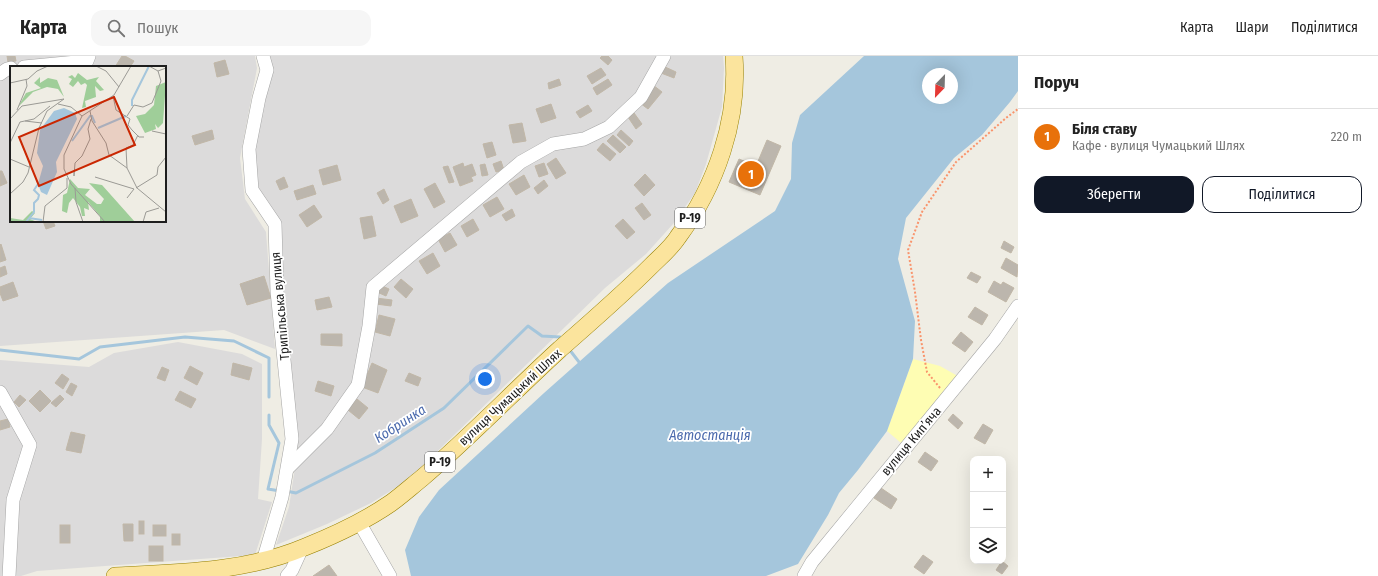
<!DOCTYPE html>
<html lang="uk">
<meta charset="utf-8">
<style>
:root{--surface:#fff;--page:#f6f6f6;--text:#222;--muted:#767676;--line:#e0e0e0;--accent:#111827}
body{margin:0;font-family:"Fira Sans Condensed",sans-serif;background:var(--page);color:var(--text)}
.controls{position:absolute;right:12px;bottom:12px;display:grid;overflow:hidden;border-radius:8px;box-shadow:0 4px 16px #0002}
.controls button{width:36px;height:36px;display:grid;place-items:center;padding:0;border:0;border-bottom:1px solid var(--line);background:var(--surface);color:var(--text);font:20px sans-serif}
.compass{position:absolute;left:922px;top:12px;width:36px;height:36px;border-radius:50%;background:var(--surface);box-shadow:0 4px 16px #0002;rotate:203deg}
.you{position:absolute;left:485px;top:323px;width:14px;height:14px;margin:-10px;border:3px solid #fff;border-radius:50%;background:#1a73e8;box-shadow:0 0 0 6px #1a73e833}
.badge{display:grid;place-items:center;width:26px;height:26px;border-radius:50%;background:var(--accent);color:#fff;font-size:13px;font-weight:700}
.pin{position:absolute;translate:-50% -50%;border:2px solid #fff;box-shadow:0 1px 4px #0006}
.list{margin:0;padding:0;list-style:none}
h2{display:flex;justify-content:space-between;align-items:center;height:52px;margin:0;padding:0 16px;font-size:17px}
h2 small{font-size:13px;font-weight:400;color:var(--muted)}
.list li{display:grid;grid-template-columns:26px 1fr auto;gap:12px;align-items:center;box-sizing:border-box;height:56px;padding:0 16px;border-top:1px solid var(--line)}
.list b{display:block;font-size:15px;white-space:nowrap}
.list p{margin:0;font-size:13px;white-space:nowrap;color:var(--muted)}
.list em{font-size:13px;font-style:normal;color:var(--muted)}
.actions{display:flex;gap:8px;padding:12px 16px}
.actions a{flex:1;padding:9px 0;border:1px solid var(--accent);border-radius:12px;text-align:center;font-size:14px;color:var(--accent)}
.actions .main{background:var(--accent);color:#fff}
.icon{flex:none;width:22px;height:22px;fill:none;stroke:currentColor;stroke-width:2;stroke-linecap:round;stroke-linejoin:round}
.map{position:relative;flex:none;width:1018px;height:520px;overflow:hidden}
header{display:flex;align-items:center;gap:24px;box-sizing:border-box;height:56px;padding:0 20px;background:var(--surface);border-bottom:1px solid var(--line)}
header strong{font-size:19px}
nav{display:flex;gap:22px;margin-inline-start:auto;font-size:14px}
.search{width:280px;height:36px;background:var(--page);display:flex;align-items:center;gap:10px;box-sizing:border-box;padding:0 14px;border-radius:12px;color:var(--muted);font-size:15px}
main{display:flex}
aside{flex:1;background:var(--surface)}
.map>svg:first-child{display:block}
</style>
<header>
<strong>Карта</strong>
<div class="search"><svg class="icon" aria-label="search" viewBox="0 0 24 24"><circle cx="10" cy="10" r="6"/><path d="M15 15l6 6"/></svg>Пошук</div>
<nav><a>Карта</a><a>Шари</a><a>Поділитися</a></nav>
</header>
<main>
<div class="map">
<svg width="1018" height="520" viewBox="0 0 1018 520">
<rect width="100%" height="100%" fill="#efede4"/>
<g fill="#dcdbdb" fill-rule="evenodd">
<path d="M0,0H255L257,12L240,102L245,143L266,176L275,293L224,274L0,290ZM11,11H165V165H11Z"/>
<polygon points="269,0 723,0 724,12 722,51 706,108 695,137 673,168 646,198 605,232 408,424 371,447 327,468 276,489 289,451 298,392 277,169 258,138 249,93"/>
<polygon points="178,286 242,298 262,308 262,383 258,443 272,446 255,499 37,515 21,520 0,520 0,304 89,311 114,297"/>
</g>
<polygon fill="#fefdb3" points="913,303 940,310 963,323 907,392 887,375"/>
<path fill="#a5c6dc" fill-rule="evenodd" d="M864,0H1018V35L1010,46L982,79L954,102L906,162L898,203L915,265L913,303L887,375L858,414L839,437L828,459L798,508L766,520H411L405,494L419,461L439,434L544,337L668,227L775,155L791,123L792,87L800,59ZM928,18H952V42H928Z"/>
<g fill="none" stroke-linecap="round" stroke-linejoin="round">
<g stroke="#a5c6dc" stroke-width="3">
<polyline points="569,293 579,306"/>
<polyline points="0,294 79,303 100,291 185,281 234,285 269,302 269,341"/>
<polyline points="269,359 269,369 279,387 268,433 280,435"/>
<polyline points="286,435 296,437 375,397 444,352 528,270 542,280 560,281 562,284"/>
</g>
</g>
<g fill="#bcb6ad" stroke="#c1b7a7">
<polygon points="7,0 15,0 16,5 8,6"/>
<polygon points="122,0 125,0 134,5 130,11 115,11"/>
<polygon points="602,0 608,0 612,4 608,9 600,2"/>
<polygon points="225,4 229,18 217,21 214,7"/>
<polygon points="663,10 676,16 674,22 661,17"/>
<polygon points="601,12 606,19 592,28 587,20"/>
<polygon points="559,23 561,29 549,33 548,27"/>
<polygon points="608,23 612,29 597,39 593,32"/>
<polygon points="653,29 662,36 648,53 640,47"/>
<polygon points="551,48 556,62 541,67 536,53"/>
<polygon points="588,49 592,55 580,62 576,56"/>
<polygon points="634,57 642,68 636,73 628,61"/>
<polygon points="522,67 526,85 513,87 509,69"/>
<polygon points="212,74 214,83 195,89 192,80"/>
<polygon points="621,74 633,85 629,90 617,79"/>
<polygon points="613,79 626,91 620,97 607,85"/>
<polygon points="767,84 781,90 760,139 729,126 739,103 756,110"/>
<polygon points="492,86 496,99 487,102 483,88"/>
<polygon points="603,87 616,98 610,105 597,94"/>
<polygon points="556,102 566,117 556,123 547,108"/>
<polygon points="501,105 504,114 496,116 493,108"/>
<polygon points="463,107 464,111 472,108 476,119 471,121 473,125 460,130 453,111"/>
<polygon points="544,107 548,118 539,121 535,110"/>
<polygon points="485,108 488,119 482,120 480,109"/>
<polygon points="337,109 341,124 323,129 319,114"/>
<polygon points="448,110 454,126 449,127 443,111"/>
<polygon points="0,115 2,115 7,127 0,130"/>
<polygon points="645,118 655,129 644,140 634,129"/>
<polygon points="524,119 530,131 516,139 509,128"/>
<polygon points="284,121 288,131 280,134 276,125"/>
<polygon points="544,124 548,130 538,138 534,132"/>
<polygon points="435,127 445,146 434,152 424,133"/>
<polygon points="313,129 316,138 297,144 294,135"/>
<polygon points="384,133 389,144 383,148 377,137"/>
<polygon points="497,141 504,153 490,161 483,149"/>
<polygon points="411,143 418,160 401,167 394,150"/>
<polygon points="642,147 651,159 644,164 635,152"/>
<polygon points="314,149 322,161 307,171 299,159"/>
<polygon points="512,153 515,160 506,165 502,159"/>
<polygon points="372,160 376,180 364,183 360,162"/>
<polygon points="473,163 479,174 467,181 461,170"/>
<polygon points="623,163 635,176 627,183 615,170"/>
<polygon points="43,165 53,165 55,170 46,173"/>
<polygon points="450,177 457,189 445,196 438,183"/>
<polygon points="1004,185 1014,191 1011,197 1001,192"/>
<polygon points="1,188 6,204 0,206 0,189"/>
<polygon points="433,197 440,210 427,218 419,205"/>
<polygon points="1006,202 1018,209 1017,221 1001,212"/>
<polygon points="5,210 7,218 0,221 0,212"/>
<polygon points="971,216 981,221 977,227 967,222"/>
<polygon points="264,220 271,242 247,249 240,228"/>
<polygon points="401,223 413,233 406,242 394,231"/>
<polygon points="994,225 1001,229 1003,226 1014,232 1006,246 988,236"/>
<polygon points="13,226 18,240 3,245 0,237 0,231"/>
<polygon points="380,229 389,233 386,240 377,236"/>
<polygon points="329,241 332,251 317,254 315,244"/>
<polygon points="376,242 392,244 391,250 376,248"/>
<polygon points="975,251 988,259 982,269 968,261"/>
<polygon points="379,259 395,263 390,280 375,276"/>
<polygon points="961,276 973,286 965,296 952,287"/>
<polygon points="321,278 342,278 342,290 321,289"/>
<polygon points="233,307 252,312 249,324 231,319"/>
<polygon points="372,307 387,314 378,337 362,331"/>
<polygon points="190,310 203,317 197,329 184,322"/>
<polygon points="162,311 169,314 165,325 157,322"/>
<polygon points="409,317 421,322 418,330 405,325"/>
<polygon points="62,318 69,323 63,333 55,327"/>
<polygon points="318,325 334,330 331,340 315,335"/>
<polygon points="71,327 77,330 72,340 66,336"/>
<polygon points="40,334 51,345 40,356 29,345"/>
<polygon points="180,335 196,343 191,352 175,344"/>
<polygon points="20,339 26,344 19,351 14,346"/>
<polygon points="60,339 64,343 56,351 51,347"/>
<polygon points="357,343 368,352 359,363 348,354"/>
<polygon points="953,358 963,367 958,373 948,364"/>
<polygon points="8,363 10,371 0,374 0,365"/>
<polygon points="983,368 993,374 985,388 974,382"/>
<polygon points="71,376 85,379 81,397 66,394"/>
<polygon points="925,396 938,405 931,415 918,406"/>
<polygon points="881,432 897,443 891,453 874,442"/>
<rect x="139" y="465" width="5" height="13"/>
<polygon points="123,468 133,468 133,485 124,485"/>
<rect x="60" y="469" width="10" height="18"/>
<rect x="153" y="469" width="13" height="11"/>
<rect x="172" y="478" width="8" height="11"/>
<rect x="149" y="490" width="14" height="15"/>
<polygon points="923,499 933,506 924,518 914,511"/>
<polygon points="1002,505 1008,510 1002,518 996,514"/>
<polygon points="329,509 337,520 313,520"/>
</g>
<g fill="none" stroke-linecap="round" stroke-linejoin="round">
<defs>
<g id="minor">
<polyline points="24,11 87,5 89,0"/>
<polyline points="0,18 7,13 11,12"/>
<polyline points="0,336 30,389 13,444 9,520"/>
<polyline points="288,412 327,373 358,329 369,270 373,231 521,106 553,88 584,83 609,71 641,41 664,0"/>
<polyline points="359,466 390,520"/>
<polyline points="263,505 282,441 292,383 277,235 275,168 252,134 249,93 259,42 267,14 263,0"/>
<polyline points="287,520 292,514 302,492"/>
<polyline points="804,520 812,506 995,283 1018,250"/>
</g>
<path id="major" d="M115,520C178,517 246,516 305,491C335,479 365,465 391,447C402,439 412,430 422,422C470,381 514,335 560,293C591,266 622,239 651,210C660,201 671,192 678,181C716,130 739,64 734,0"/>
</defs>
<use href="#minor" stroke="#a5a5a5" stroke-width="14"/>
<use href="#major" stroke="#978101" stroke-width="18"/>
<polyline stroke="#f9946c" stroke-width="2" stroke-dasharray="2 2" stroke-linecap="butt" points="940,332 927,316 921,284 915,236 908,194 922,156 956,106 1006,62 1018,53"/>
<use href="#minor" stroke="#fff" stroke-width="13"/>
<use href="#major" stroke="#fbe49d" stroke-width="17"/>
</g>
<g text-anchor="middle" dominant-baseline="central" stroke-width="3.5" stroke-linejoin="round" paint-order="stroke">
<g fill="#fff" stroke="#626262" stroke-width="1">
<rect x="675" y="152" width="30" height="20" rx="3"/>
<rect x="425" y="396" width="30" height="20" rx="3"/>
</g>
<g font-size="12" font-weight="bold" fill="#1e1e1e">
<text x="690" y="162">Р-19</text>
<text x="440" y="406">Р-19</text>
</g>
<g font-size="13" fill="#1e1e1e" stroke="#fff">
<text transform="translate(280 250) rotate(-95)">Трипільська вулиця</text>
<text transform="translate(510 341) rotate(-43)">вулиця Чумацький Шлях</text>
<text transform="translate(911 385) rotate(-50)">вулиця Кипʼяча</text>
</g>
<g font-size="14" font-style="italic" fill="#4b6aad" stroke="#fff">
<text transform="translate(400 368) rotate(-33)">Кобринка</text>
<text x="710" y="379">Автостанція</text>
</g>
</g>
<g transform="translate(10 10)">
<rect width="156" height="156" fill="#efede4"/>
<path d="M68,7L77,14L89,11L86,15L94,24L90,25L85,20L86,31L75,35L76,41L72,42L77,19L75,17L71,19L68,15L63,21L59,18L62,13L58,11L62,9L65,12ZM30,11V17L38,12L47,14L54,31L48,23L37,21L23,26L8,41L16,27L31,22L24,17ZM156,16L153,57L148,62L145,58L146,63L135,67L126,50L135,48L144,39L146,20ZM60,113L68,122L80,123L75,129L87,138H91L94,133L79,117L92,119L125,156H90V150L78,136L79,144L74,142L75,150H72L70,141L63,132L59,137L57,147L52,145L53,129L57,127ZM22,145L25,147L20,153L27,156H0V152L13,154Z" fill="#9fce99"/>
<path d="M54,42L65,47L67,53L46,96L47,106L37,129L31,126L28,118L33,100L27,87L30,64L44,45Z" fill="#a5c6dc"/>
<path fill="none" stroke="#a5c6dc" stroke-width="2" d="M122,40V34L139,0M88,62L116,50M62,75L80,50H82L85,57M19,152L32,154M16,156L24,146V137L28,133L29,129L24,124L28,118"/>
<path fill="none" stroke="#9b9a95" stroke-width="1" d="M86,0L96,5L109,21M139,0L148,5L156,2M0,17L18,13L27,5L38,0M103,30L106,44L120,53L118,59L122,64L129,71H134M48,38L61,41L72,50M7,44L17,20L16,13M80,45L82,55L96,77L99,89L117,102L127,122L156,146M117,50L124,39L133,41L142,37L151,15L148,5M0,53L12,40L54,33L37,45L29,62L18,107L13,116L0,128M15,55L32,57M142,65L156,68M0,77L10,56L24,53L40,40M0,93L19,101M117,102L116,82L123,79L128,69M64,105V110L65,97L72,90L80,73L78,63L81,53M85,111L124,123L117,132M65,122L66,136L73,156M126,122L147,109L148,101L156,91M33,156L35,140L57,122V112M95,156L61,118L54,103V89L72,50L104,29L121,0M133,156L136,146L149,142"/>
<path fill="#ca2702" fill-opacity="0.15" stroke="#ca2702" stroke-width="2" d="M104,31L125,79L29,120L9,71Z"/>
<rect width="156" height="156" fill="none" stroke="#1e1e1e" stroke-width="2"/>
</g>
</svg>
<div class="controls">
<button>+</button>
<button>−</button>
<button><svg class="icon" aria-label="layers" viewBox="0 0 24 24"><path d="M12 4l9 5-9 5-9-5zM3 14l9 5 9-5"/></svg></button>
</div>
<svg class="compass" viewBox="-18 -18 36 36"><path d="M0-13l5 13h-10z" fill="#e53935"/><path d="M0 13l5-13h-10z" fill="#767676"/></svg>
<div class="you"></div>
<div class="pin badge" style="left:751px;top:118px;background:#e8710a">1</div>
</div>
<aside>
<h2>Поруч<small></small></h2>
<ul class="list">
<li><span class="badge" style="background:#e8710a">1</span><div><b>Біля ставу</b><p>Кафе · вулиця Чумацький Шлях</p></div><em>220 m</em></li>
</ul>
<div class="actions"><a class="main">Зберегти</a><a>Поділитися</a></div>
</aside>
</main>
